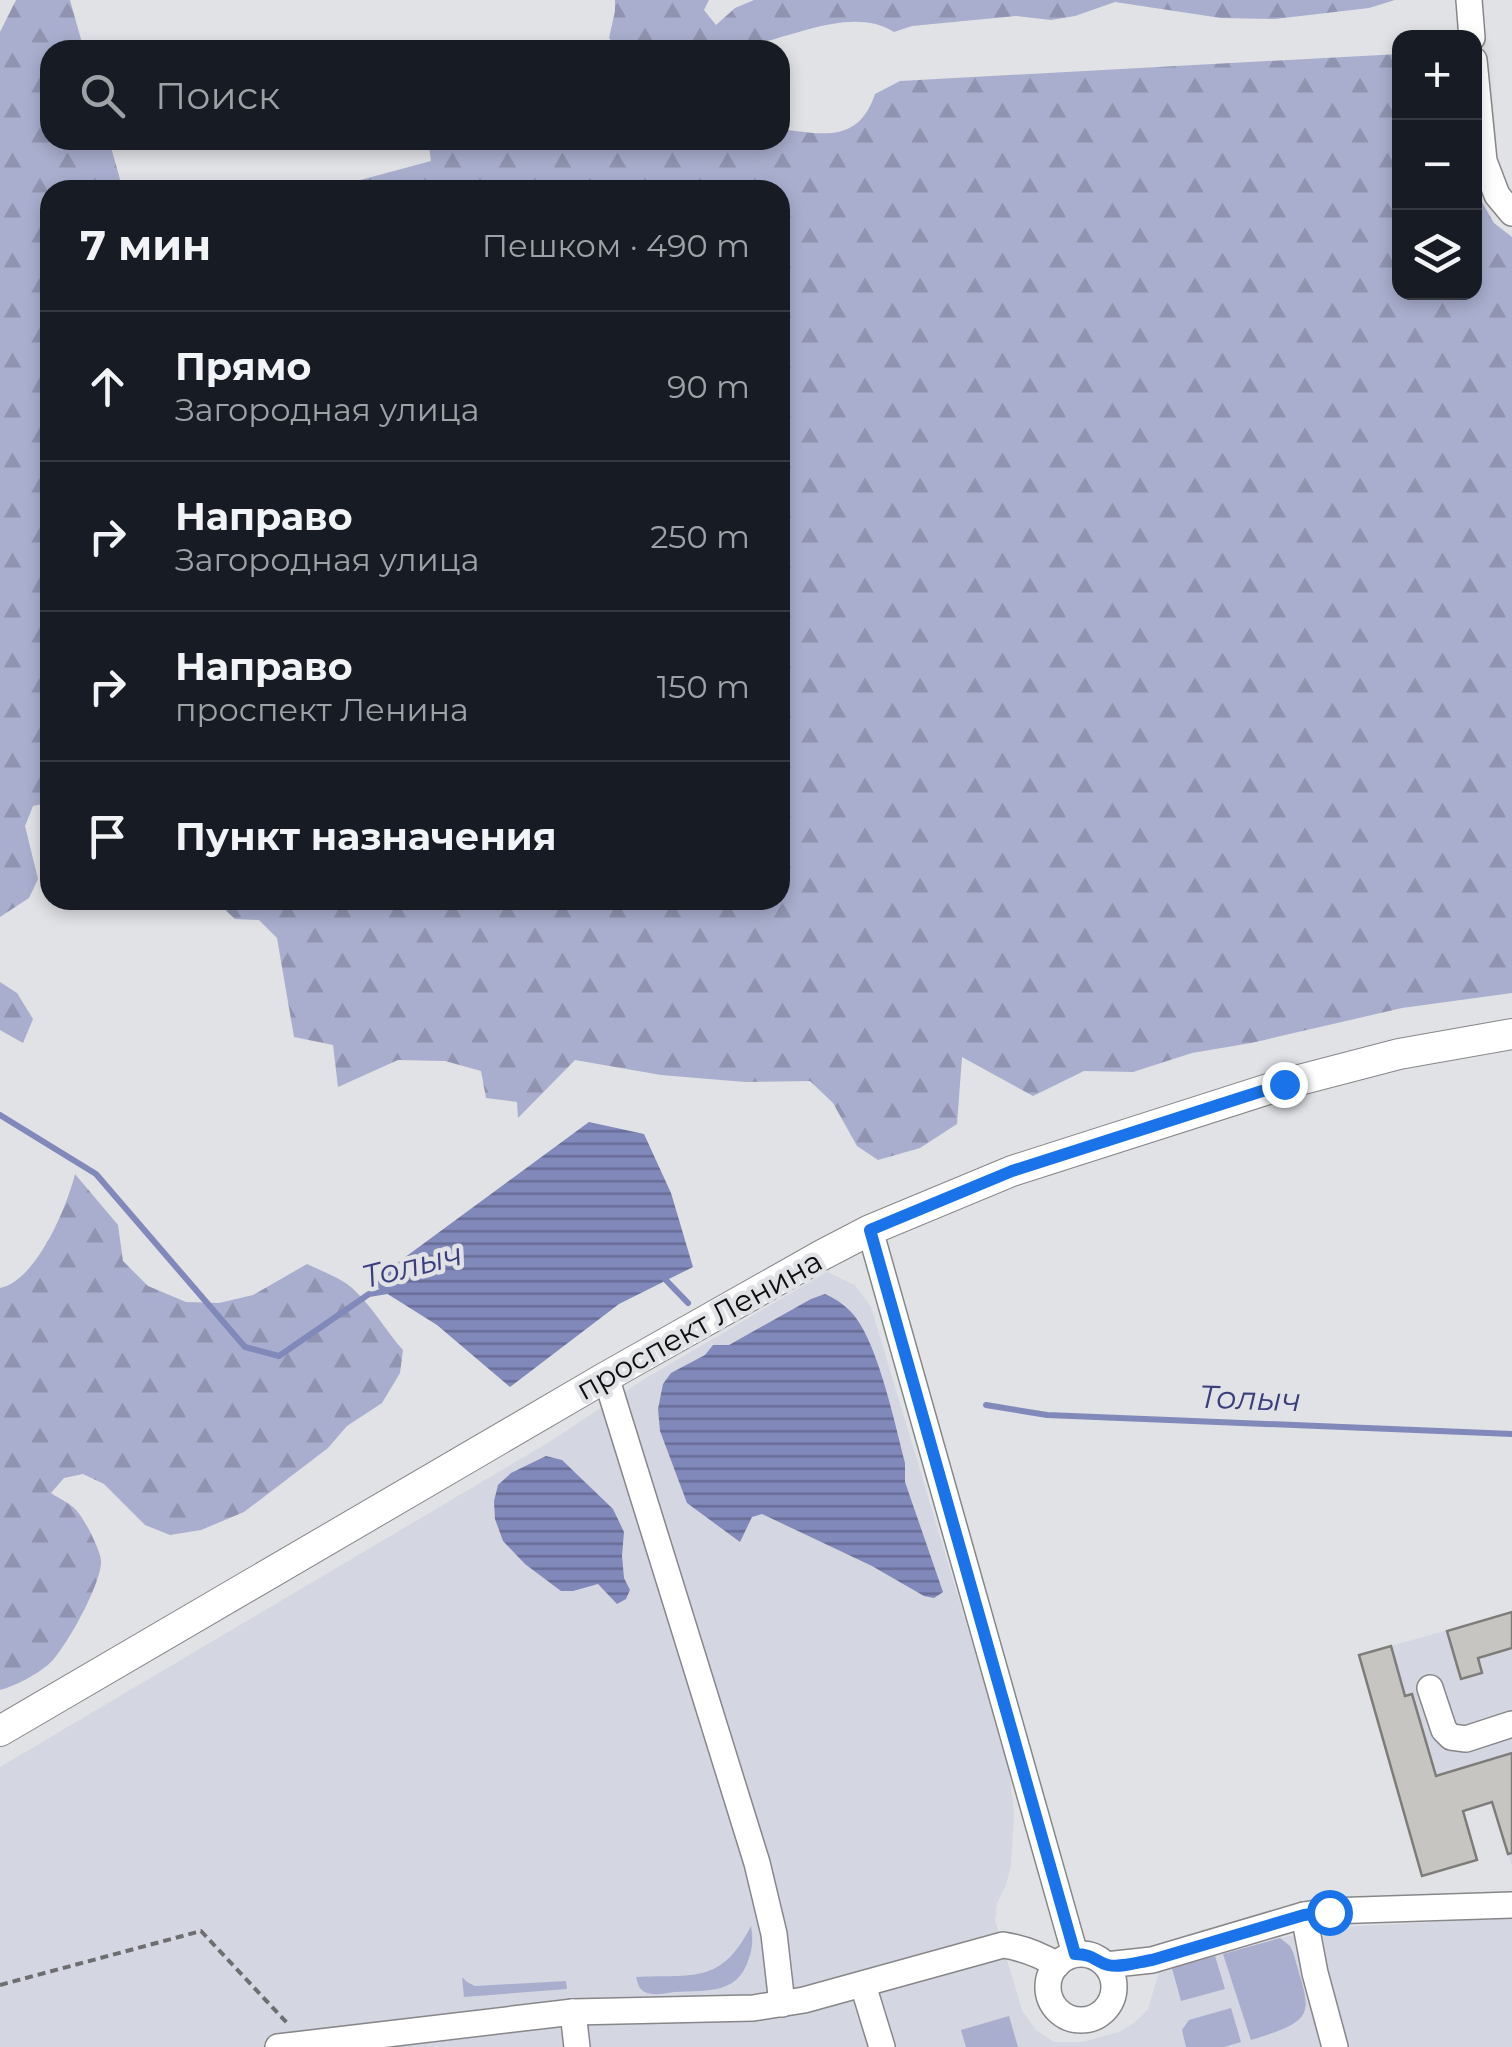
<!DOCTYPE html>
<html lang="ru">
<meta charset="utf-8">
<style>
:root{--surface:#171b24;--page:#20242c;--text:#f1f3f6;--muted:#9ea1a6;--line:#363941}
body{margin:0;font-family:Montserrat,sans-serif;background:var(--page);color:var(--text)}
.controls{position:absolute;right:30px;top:30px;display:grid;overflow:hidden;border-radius:20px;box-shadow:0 5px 15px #0003}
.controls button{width:90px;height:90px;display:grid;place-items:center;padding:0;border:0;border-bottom:2px solid var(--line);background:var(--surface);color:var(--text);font:50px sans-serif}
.stop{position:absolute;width:30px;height:30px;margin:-22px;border:8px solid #1a73e8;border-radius:50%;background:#fff}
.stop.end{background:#1a73e8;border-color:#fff;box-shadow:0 2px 10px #0008}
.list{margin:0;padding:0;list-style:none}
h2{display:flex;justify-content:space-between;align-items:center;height:130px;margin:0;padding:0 40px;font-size:42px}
h2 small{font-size:32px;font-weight:400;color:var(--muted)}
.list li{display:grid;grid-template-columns:65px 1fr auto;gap:30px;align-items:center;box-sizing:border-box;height:150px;padding:0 40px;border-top:2px solid var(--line)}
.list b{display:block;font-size:38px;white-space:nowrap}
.list p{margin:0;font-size:32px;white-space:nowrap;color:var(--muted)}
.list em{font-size:32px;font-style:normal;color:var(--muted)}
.icon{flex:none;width:55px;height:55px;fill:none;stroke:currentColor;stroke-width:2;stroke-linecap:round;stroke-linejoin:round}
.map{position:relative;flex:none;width:1512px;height:2047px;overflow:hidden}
.search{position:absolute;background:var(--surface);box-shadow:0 5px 15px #0003;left:40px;top:40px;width:750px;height:110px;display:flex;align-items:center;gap:25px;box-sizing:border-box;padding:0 35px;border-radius:30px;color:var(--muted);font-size:38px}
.panel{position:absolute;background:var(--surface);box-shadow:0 5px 15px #0003;left:40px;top:180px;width:750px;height:730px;border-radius:30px}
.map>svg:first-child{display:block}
</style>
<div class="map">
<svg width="1512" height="2047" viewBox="0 0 1512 2047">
<defs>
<pattern id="forest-firs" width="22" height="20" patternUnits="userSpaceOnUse" patternTransform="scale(2.5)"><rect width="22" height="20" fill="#a9aece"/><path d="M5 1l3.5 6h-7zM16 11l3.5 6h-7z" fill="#9094b0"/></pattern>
<pattern id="water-rules" width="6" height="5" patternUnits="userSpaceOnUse" patternTransform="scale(2.5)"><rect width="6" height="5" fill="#8188ba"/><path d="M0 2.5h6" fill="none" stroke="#686e96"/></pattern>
</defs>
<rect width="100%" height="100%" fill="#e1e2e6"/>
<g fill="#d4d6e1">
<polygon points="827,1272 855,1285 871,1307 1009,1766 1014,1814 1011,1865 1006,1885 997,1903 995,1920 1022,2010 1036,2030 1054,2042 1082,2042 1119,2032 1134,2023 1148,2009 1159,1972 1280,1938 1340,1927 1512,1918 1512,2047 0,2047 0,1767 551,1441 646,1378"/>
<polygon points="1512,1612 1512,1866 1492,1802 1463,1811 1477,1860 1422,1876 1359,1655"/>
</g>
<g fill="#a9aece">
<path d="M751,1926C753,1937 753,1947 749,1958C738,1995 707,1990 675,1992C666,1993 652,1997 643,1991C638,1987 638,1983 636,1977C694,1974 721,1985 751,1926Z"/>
<path d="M1280,1938L1290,1946L1293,1952C1311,2015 1319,2019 1251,2040L1223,1954Z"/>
<polygon points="1215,1956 1225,1989 1181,2001 1172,1968"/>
<polygon points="462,1977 467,1982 475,1986 566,1981 567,1989 464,1997"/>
<polygon points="1231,2008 1241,2042 1224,2047 1186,2047 1182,2030 1189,2020"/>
<polygon points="1009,2016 1018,2047 966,2047 961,2030"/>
</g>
<g fill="url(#forest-firs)">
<polygon points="16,0 70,0 84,50 50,50 50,140 109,140 123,190 50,190 50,805 47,803 33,806 25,826 38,879 29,898 0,917 0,32"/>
<path d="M615,0H709L704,10L716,25L735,8L754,0H1395L1369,8L1275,19L1221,18L1115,2L1075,16L1051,20L1016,16L912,26L894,32C853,6 794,37 750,45C737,47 724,45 711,45C680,46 649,54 618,49L609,38L615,11Z"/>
<path d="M1399,54L1400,292H1474L1475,190L1494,223L1512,237V993L1402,1008L1251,1043L1192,1053L1133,1072L1084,1071L1033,1096L962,1057L957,1124L920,1148L878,1160L857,1146L833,1103L810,1081L745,1082L661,1075L575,1060L518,1118L517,1102L486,1098L481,1071L445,1061L398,1060L338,1087L333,1045L294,1037L277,938L259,920L235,919L223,908L208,900H780V190H323L431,161L428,140H780V129C823,134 858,144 875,94L900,81Z"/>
<polygon points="0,982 17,993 33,1019 23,1043 0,1030"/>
<path d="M75,1174L118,1225L123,1261L148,1286L186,1302L219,1303L253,1295L307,1264C319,1270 333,1275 344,1282C366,1296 385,1330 403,1350L400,1373L382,1403L347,1426L328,1448L244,1512L201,1530L170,1535L145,1525L104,1484L83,1474L64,1478L51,1493C58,1498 70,1503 76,1510C84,1518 100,1549 101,1560C103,1581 65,1650 49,1664C36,1675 15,1686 0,1690V1288C36,1281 67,1207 75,1174Z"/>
</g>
<g fill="url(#water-rules)">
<polygon points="589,1122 644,1134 671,1193 693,1267 619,1304 510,1387 437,1325 370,1283"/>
<path d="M825,1294C838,1300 848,1307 856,1318C879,1349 895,1424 905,1463V1482L943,1592L934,1598L924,1596L872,1566L762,1514L752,1517L740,1542L687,1503L660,1431L658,1409L663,1384L671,1373L705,1355L713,1345H729L811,1299Z"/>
<polygon points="546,1456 562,1460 613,1509 624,1532 622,1556 624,1578 630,1590 626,1599 617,1604 598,1584 573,1591 561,1591 525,1564 503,1541 495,1519 494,1501 498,1485 511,1473"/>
</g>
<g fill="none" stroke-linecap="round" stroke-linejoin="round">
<g stroke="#8188ba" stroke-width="6">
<polyline points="0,1115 96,1174 245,1347 279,1356 369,1294 387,1291"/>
<polyline points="662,1276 688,1303"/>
<polyline points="986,1405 1047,1415 1512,1434"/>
</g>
</g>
<g fill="#c7c5c2" stroke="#7e7c79" stroke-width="2.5">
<polygon points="1512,1612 1512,1648 1478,1658 1482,1673 1461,1679 1447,1631"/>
<polygon points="1391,1646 1405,1696 1412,1694 1436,1776 1512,1753 1512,1853 1508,1854 1492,1802 1463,1811 1477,1860 1422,1876 1359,1655"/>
</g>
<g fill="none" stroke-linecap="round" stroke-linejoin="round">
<defs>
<g id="minor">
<polyline points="1469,0 1472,38"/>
<polyline points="1474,60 1484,161 1497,195 1512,213"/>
<polyline points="870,1230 1075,1954"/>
<polyline points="606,1377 757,1863 774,1934 782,2004"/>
<polyline points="1430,1688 1444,1730 1451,1737 1466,1739 1512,1724"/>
<polyline points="1304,1915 1315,1973 1335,2047"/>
<circle cx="1081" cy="1987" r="33"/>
<polyline points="1106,1965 1152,1960 1304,1915 1329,1911 1512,1905"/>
<polyline points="863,1985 882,2047"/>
<polyline points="573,2012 577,2047"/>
<path d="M278,2047L573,2012L753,2008L804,2000L1003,1945C1023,1948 1039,1954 1057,1965"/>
</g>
<polyline id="major" points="0,1731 606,1377 822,1255 870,1230 1012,1171 1284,1084 1399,1054 1512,1034"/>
</defs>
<use href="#minor" stroke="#87878a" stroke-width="28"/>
<use href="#major" stroke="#87878a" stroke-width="32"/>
<polyline stroke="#6e6e70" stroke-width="4" stroke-dasharray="8 5" stroke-linecap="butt" points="0,1985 201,1931 288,2024"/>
<use href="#minor" stroke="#fff" stroke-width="25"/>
<use href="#major" stroke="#fff" stroke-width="30"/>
</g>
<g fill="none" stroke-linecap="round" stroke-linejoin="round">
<path stroke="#1a73e8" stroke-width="12" d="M1284,1084L1012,1171L870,1230L1075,1954C1094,1954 1095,1962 1108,1965C1121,1968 1139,1962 1152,1960L1304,1915L1329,1912"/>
</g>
<g text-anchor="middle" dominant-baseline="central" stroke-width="9" stroke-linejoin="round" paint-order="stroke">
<g font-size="30" fill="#0f0f10" stroke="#e1e2e6">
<text transform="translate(699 1325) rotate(-29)">проспект Ленина</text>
</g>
<g font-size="32" font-style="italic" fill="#3a3e7d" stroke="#e1e2e6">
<text transform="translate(412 1265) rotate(-14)">Толыч</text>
<text transform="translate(1250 1398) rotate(2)">Толыч</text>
</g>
</g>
</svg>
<div class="controls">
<button>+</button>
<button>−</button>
<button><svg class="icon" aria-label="layers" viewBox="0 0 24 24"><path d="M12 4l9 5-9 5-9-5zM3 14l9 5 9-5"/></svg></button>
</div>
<div class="stop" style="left:1329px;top:1912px"></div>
<div class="stop end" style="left:1284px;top:1084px"></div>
<div class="search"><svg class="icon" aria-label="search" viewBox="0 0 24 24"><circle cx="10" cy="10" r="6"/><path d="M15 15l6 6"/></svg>Поиск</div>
<section class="panel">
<h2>7 мин<small>Пешком · 490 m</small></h2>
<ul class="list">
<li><svg class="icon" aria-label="ahead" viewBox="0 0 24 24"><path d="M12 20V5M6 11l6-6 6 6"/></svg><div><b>Прямо</b><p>Загородная улица</p></div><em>90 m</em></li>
<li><svg class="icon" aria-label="right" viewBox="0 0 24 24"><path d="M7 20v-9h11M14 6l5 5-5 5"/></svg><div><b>Направо</b><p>Загородная улица</p></div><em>250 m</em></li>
<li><svg class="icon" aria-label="right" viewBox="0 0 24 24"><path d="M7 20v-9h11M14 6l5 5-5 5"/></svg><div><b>Направо</b><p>проспект Ленина</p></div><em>150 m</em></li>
<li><svg class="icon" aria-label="arrive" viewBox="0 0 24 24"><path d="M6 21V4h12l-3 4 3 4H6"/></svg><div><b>Пункт назначения</b></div></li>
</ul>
</section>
</div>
